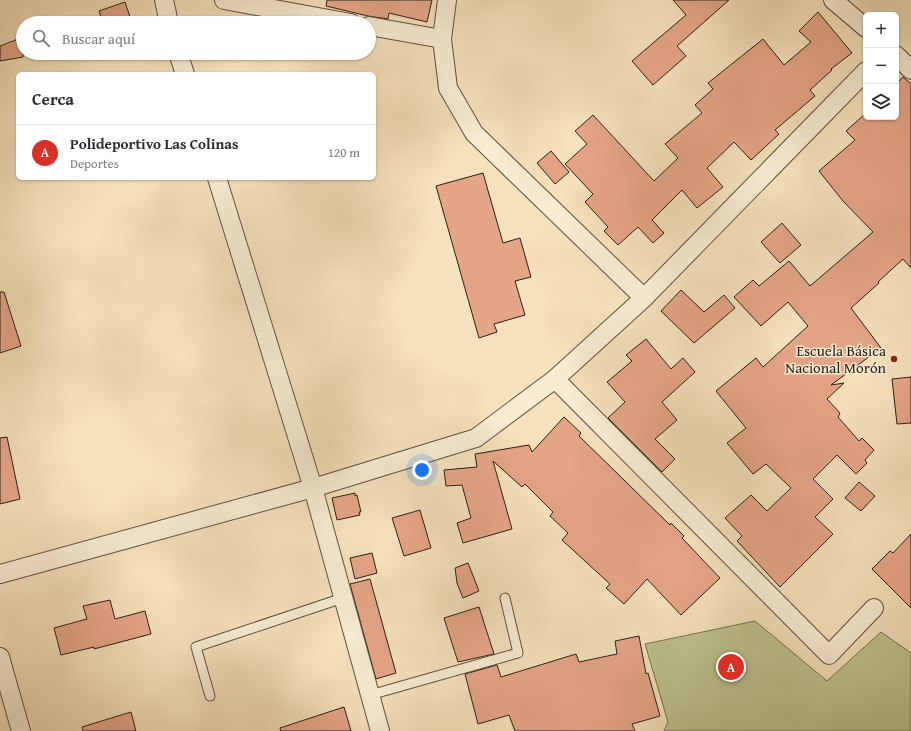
<!DOCTYPE html>
<html lang="es">
<meta charset="utf-8">
<style>
:root{--surface:#fff;--page:#f7f7f7;--text:#2b2b33;--muted:#7c7c81;--line:#e1e1e2;--accent:#d93025}
body{margin:0;font-family:"Gentium Book Plus",serif;background:var(--page);color:var(--text)}
.controls{position:absolute;right:12px;top:12px;display:grid;overflow:hidden;border-radius:6px;box-shadow:0 1px 3px #0004}
.controls button{width:36px;height:36px;display:grid;place-items:center;padding:0;border:0;border-bottom:1px solid var(--line);background:var(--surface);color:var(--text);font:20px sans-serif}
.you{position:absolute;left:422px;top:470px;width:14px;height:14px;margin:-10px;border:3px solid #fff;border-radius:50%;background:#1a73e8;box-shadow:0 0 0 6px #1a73e833}
.badge{display:grid;place-items:center;width:26px;height:26px;border-radius:50%;background:var(--accent);color:#fff;font-size:13px;font-weight:700}
.pin{position:absolute;translate:-50% -50%;border:2px solid #fff;box-shadow:0 1px 4px #0006}
.list{margin:0;padding:0;list-style:none}
h2{display:flex;justify-content:space-between;align-items:center;height:52px;margin:0;padding:0 16px;font-size:17px}
h2 small{font-size:13px;font-weight:400;color:var(--muted)}
.list li{display:grid;grid-template-columns:26px 1fr auto;gap:12px;align-items:center;box-sizing:border-box;height:56px;padding:0 16px;border-top:1px solid var(--line)}
.list b{display:block;font-size:15px;white-space:nowrap}
.list p{margin:0;font-size:13px;white-space:nowrap;color:var(--muted)}
.list em{font-size:13px;font-style:normal;color:var(--muted)}
.icon{flex:none;width:22px;height:22px;fill:none;stroke:currentColor;stroke-width:2;stroke-linecap:round;stroke-linejoin:round}
.map{position:relative;flex:none;width:911px;height:731px;overflow:hidden}
.search{position:absolute;background:var(--surface);box-shadow:0 1px 3px #0004;left:16px;top:16px;width:360px;height:44px;display:flex;align-items:center;gap:10px;box-sizing:border-box;padding:0 14px;border-radius:22px;color:var(--muted);font-size:15px}
.panel{position:absolute;background:var(--surface);box-shadow:0 1px 3px #0004;left:16px;top:72px;width:360px;height:108px;border-radius:6px}
.map>svg:first-child{display:block}
</style>
<div class="map">
<svg width="911" height="731" viewBox="0 0 911 731">
<rect width="100%" height="100%" fill="#f5e1bb"/>
<filter id="stains"><feTurbulence type="fractalNoise" baseFrequency=".005" numOctaves="4"/><feColorMatrix values="0 0 0 0 .2 0 0 0 0 .09 0 0 0 0 .02 0 0 0 .5 -.17"/></filter>
<radialGradient id="worn" r=".72"><stop offset=".6" stop-color="#630" stop-opacity="0"/><stop offset="1" stop-color="#630" stop-opacity=".3"/></radialGradient>
<polygon fill="#bdc28e" stroke="#737053" points="755,621 827,681 881,632 911,653 911,731 664,731 668,722 645,644"/>
<g fill="#e5a587" stroke="#291f18">
<polygon points="327,0 432,0 427,22 389,13 388,19 368,16 326,6"/>
<polygon points="673,0 729,0 677,46 686,56 653,85 632,61 686,15"/>
<polygon points="125,2 132,23 103,23 99,11"/>
<polygon points="818,12 852,53 831,69 832,70 810,90 815,96 775,130 779,134 751,160 734,142 707,168 723,187 697,208 682,190 652,220 664,233 653,243 638,227 618,245 604,231 608,227 585,202 593,194 565,164 587,144 575,131 593,115 654,181 678,158 665,144 702,113 695,105 713,89 708,83 763,39 784,65 811,42 799,31"/>
<polygon points="23,37 23,57 0,61 0,46"/>
<polygon points="903,77 911,84 911,268 903,259 878,282 879,283 851,308 881,348 831,385 844,383 827,399 840,413 838,417 859,441 862,438 874,450 865,460 867,463 856,474 837,455 813,479 833,499 815,517 833,534 780,587 737,541 742,536 725,518 751,495 767,511 791,488 766,464 753,474 727,443 746,428 716,391 756,358 763,367 808,326 788,302 761,326 734,297 753,280 759,286 789,261 810,286 873,232 843,201 819,171 855,140 846,131 865,114 866,117 896,117 896,84"/>
<polygon points="551,151 569,172 555,184 537,163"/>
<polygon points="483,173 503,243 520,238 531,277 515,281 525,315 494,324 497,332 479,338 436,186"/>
<polygon points="782,223 801,245 780,263 761,242"/>
<polygon points="681,290 704,312 724,295 735,308 694,343 661,311"/>
<polygon points="0,292 4,292 21,346 0,353"/>
<polygon points="646,339 671,369 683,358 695,372 662,402 677,420 655,439 675,459 662,472 608,418 625,402 607,382 632,361 626,355"/>
<polygon points="911,377 911,423 897,424 892,379"/>
<polygon points="564,417 581,433 579,436 670,525 671,523 684,536 682,538 720,578 681,615 647,579 624,604 606,588 610,584 562,540 568,533 550,516 553,512 525,484 522,487 493,461 512,529 463,543 457,523 471,518 462,485 446,486 444,470 477,467 475,454 529,445 532,452"/>
<polygon points="7,437 20,499 0,504 0,438"/>
<polygon points="859,482 875,496 861,511 845,498"/>
<polygon points="355,493 355,496 357,495 361,512 359,512 360,515 337,520 332,498"/>
<polygon points="420,510 431,548 404,556 392,518"/>
<polygon points="911,534 911,608 872,569 890,551 893,553"/>
<polygon points="372,553 377,573 355,579 350,558"/>
<polygon points="468,563 479,591 463,598 457,583 455,568"/>
<polygon points="370,579 396,673 376,679 350,584"/>
<polygon points="110,600 115,619 145,611 151,634 94,649 94,647 61,655 54,628 87,619 83,606"/>
<polygon points="479,607 494,654 458,662 444,618"/>
<polygon points="639,636 646,674 648,673 660,716 632,724 635,731 515,731 509,715 478,724 465,674 497,665 501,677 576,654 579,662 617,654 615,641"/>
<polygon points="344,707 351,731 281,731 280,728"/>
<polygon points="131,712 136,731 83,731 82,727"/>
</g>
<g fill="none" stroke-linecap="round" stroke-linejoin="round">
<defs>
<g id="lane">
<polyline points="370,695 518,653 505,598"/>
<polyline points="210,696 196,647 343,598"/>
</g>
<g id="street">
<polyline points="164,0 169,23"/>
<polyline points="224,0 351,23"/>
<polyline points="447,0 442,39 448,88 474,133 644,298"/>
<polyline points="833,0 866,28"/>
<polyline points="369,26 442,39"/>
<polyline points="178,53 185,74"/>
<polyline points="896,55 911,70"/>
<polyline points="217,178 313,488 380,731"/>
<polyline points="555,379 829,655 874,608"/>
<polyline points="0,574 313,488 476,438 555,379 644,298 866,71"/>
<polyline points="0,657 21,731"/>
</g>
</defs>
<use href="#lane" stroke="#5c5041" stroke-width="11"/>
<use href="#street" stroke="#5c5041" stroke-width="20"/>
<use href="#lane" stroke="#f8ecd3" stroke-width="9"/>
<use href="#street" stroke="#f8ecd3" stroke-width="18"/>
</g>
<circle fill="#8f2418" stroke="#f8ecd3" stroke-width="1.5" cx="894" cy="359" r="4"/>
<g text-anchor="middle" dominant-baseline="central" stroke-width="3" stroke-linejoin="round" paint-order="stroke">
<g font-size="15" fill="#291f18" stroke="#f8ecd3" text-anchor="end">
<text x="886" y="350">Escuela Básica<tspan x="886" dy="17">Nacional Morón</tspan></text>
</g>
</g>
<rect width="100%" height="100%" filter="url(#stains)"/>
<rect width="100%" height="100%" fill="url(#worn)"/>
</svg>
<div class="controls">
<button>+</button>
<button>−</button>
<button><svg class="icon" aria-label="layers" viewBox="0 0 24 24"><path d="M12 4l9 5-9 5-9-5zM3 14l9 5 9-5"/></svg></button>
</div>
<div class="you"></div>
<div class="pin badge" style="left:731px;top:667px">A</div>
<div class="search"><svg class="icon" aria-label="search" viewBox="0 0 24 24"><circle cx="10" cy="10" r="6"/><path d="M15 15l6 6"/></svg>Buscar aquí</div>
<section class="panel">
<h2>Cerca<small></small></h2>
<ul class="list">
<li><span class="badge">A</span><div><b>Polideportivo Las Colinas</b><p>Deportes</p></div><em>120 m</em></li>
</ul>
</section>
</div>
